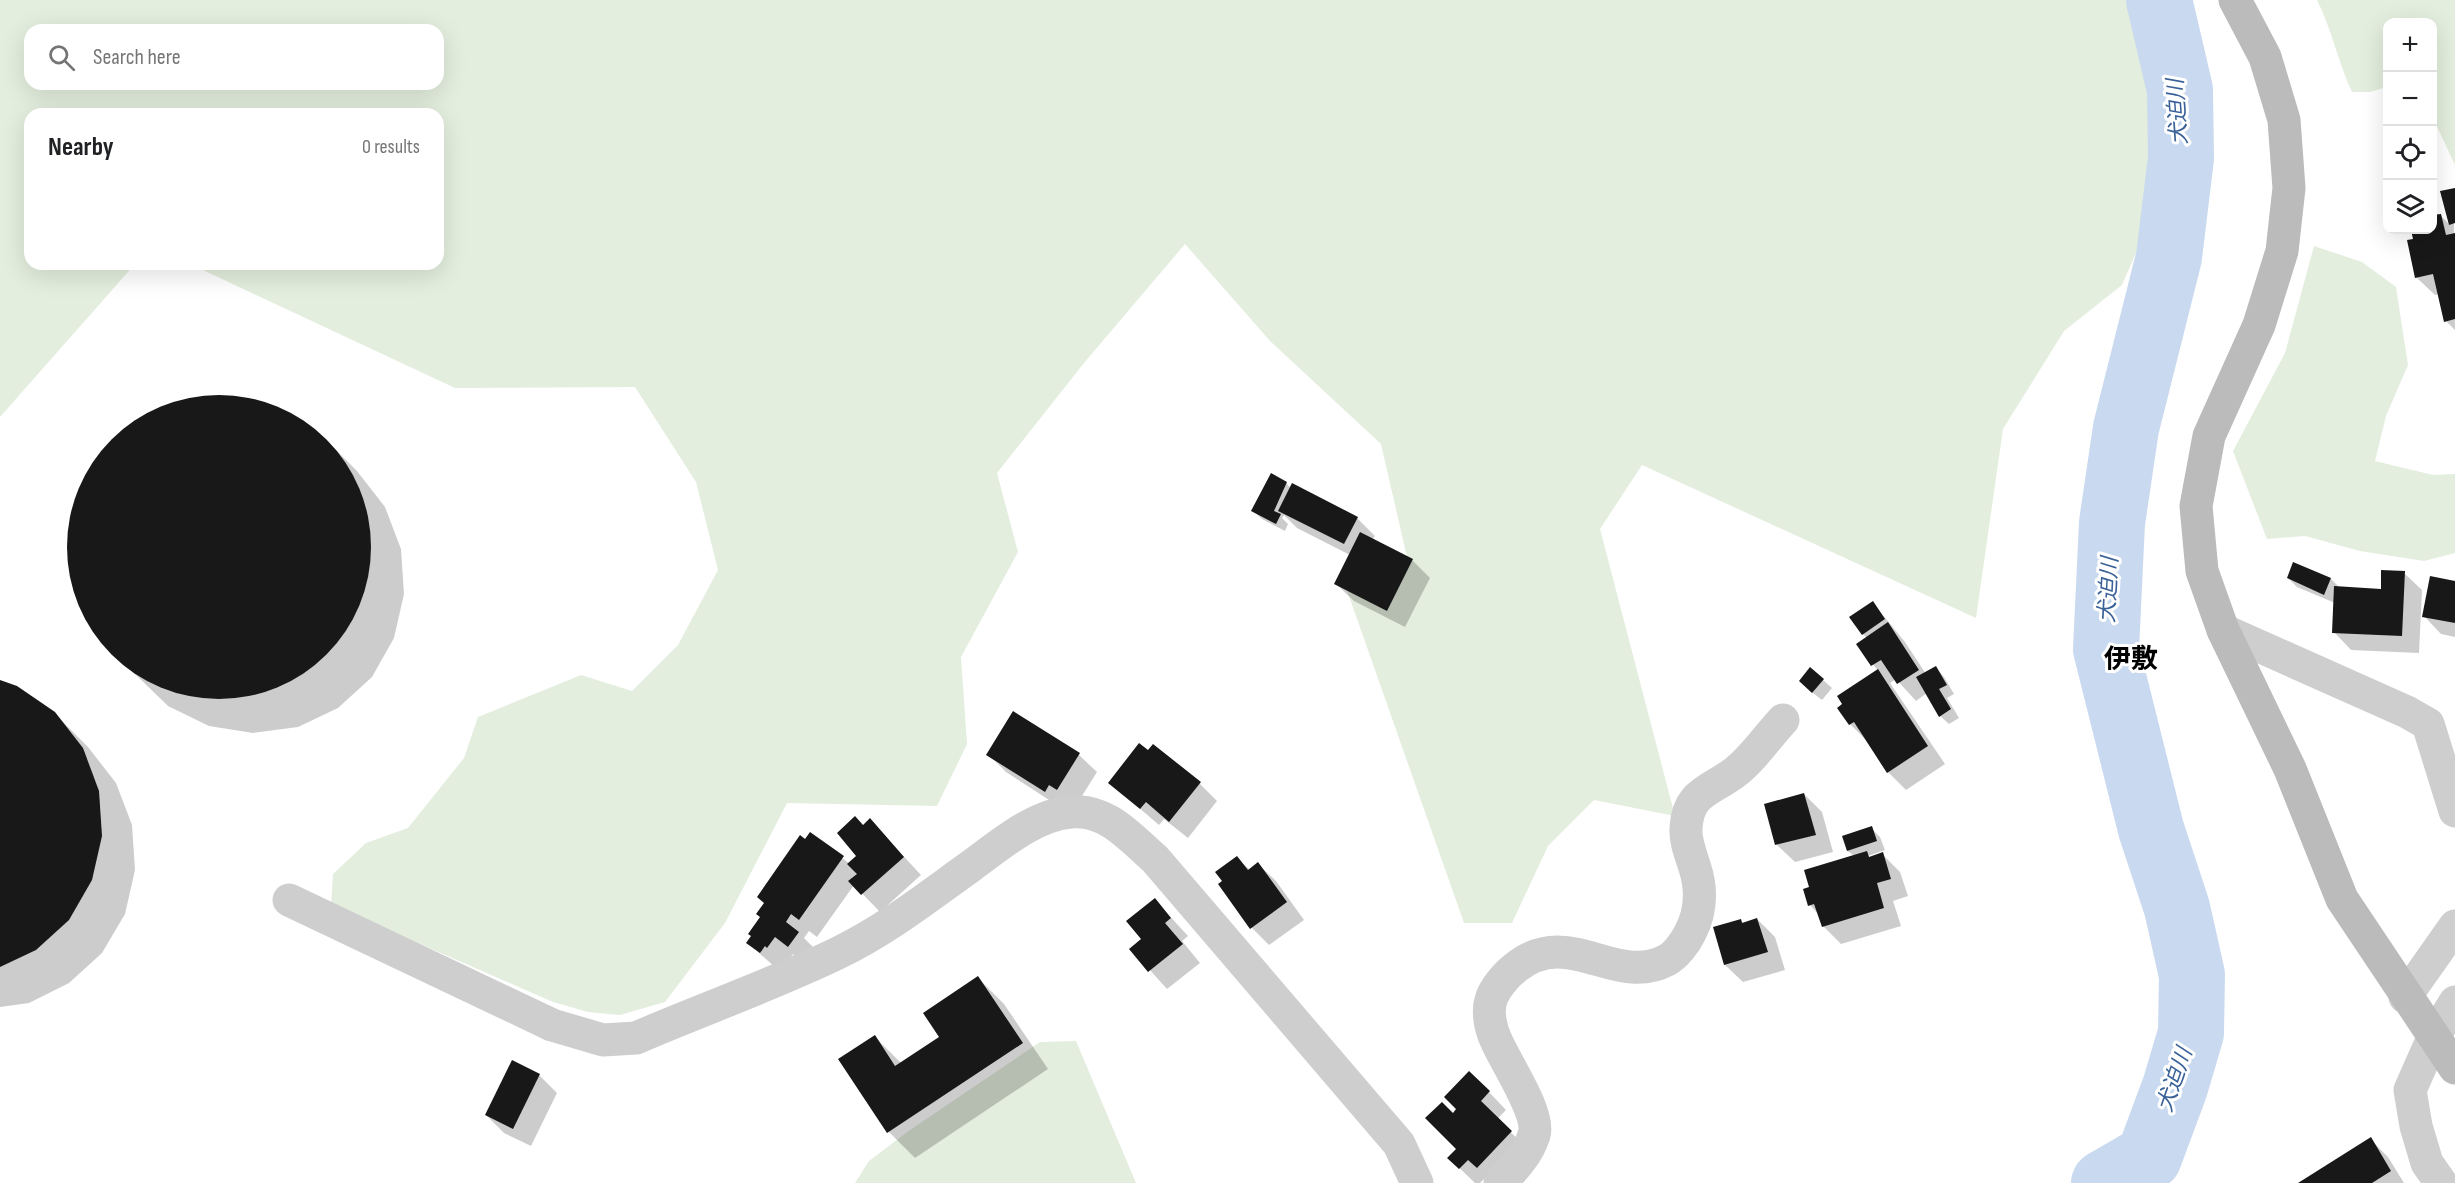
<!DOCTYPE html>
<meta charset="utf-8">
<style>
:root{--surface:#fff;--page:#f2f2f2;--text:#202124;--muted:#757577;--line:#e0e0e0}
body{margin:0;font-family:"Sofia Sans Condensed","Noto Sans JP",sans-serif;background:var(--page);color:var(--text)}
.controls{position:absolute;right:18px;top:18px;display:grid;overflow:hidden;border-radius:12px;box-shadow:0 6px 24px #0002}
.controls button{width:54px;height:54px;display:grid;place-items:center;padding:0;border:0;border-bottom:2px solid var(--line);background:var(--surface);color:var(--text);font:30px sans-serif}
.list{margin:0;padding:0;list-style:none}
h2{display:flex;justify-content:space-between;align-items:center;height:78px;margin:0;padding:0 24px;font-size:26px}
h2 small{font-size:20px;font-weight:400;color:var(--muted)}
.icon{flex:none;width:33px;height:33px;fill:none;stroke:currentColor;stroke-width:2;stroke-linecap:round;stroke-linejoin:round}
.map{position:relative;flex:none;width:2455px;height:1183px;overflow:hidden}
.search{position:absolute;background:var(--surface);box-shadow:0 6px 24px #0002;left:24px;top:24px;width:420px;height:66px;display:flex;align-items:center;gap:15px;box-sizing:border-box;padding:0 21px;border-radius:18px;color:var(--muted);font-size:22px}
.panel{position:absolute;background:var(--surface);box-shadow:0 6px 24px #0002;left:24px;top:108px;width:420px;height:162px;border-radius:18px}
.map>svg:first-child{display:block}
</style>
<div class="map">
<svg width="2455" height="1183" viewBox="0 0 2455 1183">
<rect width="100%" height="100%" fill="#fff"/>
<g fill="#e3eede" fill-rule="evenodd">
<path d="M0,0H2190L2206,77L2171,172L2122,285L2064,331L2003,429L1976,618L1642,465L1600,529L1675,816L1594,800L1548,846L1512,923H1464L1343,579L1409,566L1381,444L1270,341L1185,244L1084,363L997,473L1018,552L961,657L967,744L937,806L787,803L725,923L665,1002L620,1015L588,1012L553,1002L331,905L333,874L366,843L408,828L464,758L478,717L581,675L632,691L678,645L718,570L696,482L635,387L455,388L190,264H438V114H30V264H135L0,417ZM30,30H438V84H30Z"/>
<path d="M2317,0H2455V165L2433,118L2432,22H2388L2387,87L2370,92H2352C2338,62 2332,30 2317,0Z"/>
<polygon points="2314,246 2362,262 2396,287 2408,365 2386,416 2375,461 2433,475 2455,474 2455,553 2424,561 2360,551 2305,536 2267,539 2233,451 2285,353"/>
<polygon points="1076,1041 1136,1183 855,1183 869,1161 910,1130 1040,1042"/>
</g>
<g fill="#0003">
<polygon points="2455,189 2454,222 2455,330 2446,321 2440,294 2435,295 2417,278 2408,242 2415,240 2413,230 2432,230 2440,215 2450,225 2442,192"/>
<polygon points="198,397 243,398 286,411 323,437 357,471 385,507 401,549 404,594 394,638 372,677 338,708 298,727 253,733 209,726 168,706 101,641 78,602 69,557 72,513 89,471 118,436 155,410"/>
<polygon points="1286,483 1291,488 1357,518 1375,536 1372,540 1412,560 1430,578 1405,627 1354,601 1336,584 1350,555 1297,528 1284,515 1282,518 1288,524 1285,531 1262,519 1253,511"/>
<polygon points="2404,573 2422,590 2419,653 2351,650 2334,632 2335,603 2297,587 2288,578 2331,579 2340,588 2382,590"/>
<polygon points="2455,582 2455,637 2441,634 2424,616"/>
<polygon points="1873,603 1905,642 1926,674 1936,668 1944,677 1954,694 1947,698 1959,718 1949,724 1940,716 1927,693 1916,701 1896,679 1890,683 1945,764 1906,790 1888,772 1868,742 1850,724 1839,708 1878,671 1858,644 1867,638 1863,634"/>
<polygon points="1823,680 1832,688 1822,700 1809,690"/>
<polygon points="0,682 54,713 88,747 116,783 132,825 135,870 125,914 102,953 69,983 29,1003 0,1007"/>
<polygon points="1014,713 1079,755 1097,772 1075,807 1063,809 1006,772 988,754"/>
<polygon points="1153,746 1200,784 1217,801 1188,838 1164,819 1159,825 1110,783"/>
<polygon points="1804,794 1822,812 1833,852 1795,862 1777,845"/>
<polygon points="870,820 921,875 880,912 854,885 817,937 809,931 804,938 816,950 807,964 793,954 786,964 778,970 748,943 805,841 810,834 850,864 858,856 864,826"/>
<polygon points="1871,828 1880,837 1885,850 1865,857 1866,859 1882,854 1900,872 1908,896 1893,901 1901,926 1841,944 1823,926 1819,915 1810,905 1811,888 1854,856 1848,851 1844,837"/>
<polygon points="1237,858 1250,870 1258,864 1276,881 1304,920 1269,945 1252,928"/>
<polygon points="1155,900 1188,936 1182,941 1200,963 1167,989 1131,949 1143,940"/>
<polygon points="1757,919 1775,937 1785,970 1743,982 1725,965 1715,928 1741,920 1744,924"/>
<polygon points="978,978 1004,1004 1048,1069 915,1158 889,1132 840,1059 875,1037 902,1064 941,1037"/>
<polygon points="512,1062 539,1075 557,1093 531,1146 504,1133 486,1115"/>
<polygon points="1489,1092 1506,1110 1497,1119 1529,1150 1486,1177 1480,1183 1475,1183 1449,1158 1458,1149 1453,1115"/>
<polygon points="2370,1139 2388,1157 2404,1183 2301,1183"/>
</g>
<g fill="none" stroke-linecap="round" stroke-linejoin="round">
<polyline stroke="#c9d9ef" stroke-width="66" points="2104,1183 2149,1157 2175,1087 2191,1033 2192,975 2177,908 2151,829 2106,649 2112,523 2126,428 2169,257 2181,158 2180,90 2159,0"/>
</g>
<g fill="#181818">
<polygon points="2455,188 2455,223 2449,225 2440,191"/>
<polygon points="2441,214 2446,235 2455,233 2455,319 2444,322 2433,274 2415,278 2407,240 2413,239 2411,230 2432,230 2432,215"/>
<circle cx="219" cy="547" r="152"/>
<polygon points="1271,473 1287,482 1274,511 1281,514 1276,524 1251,511"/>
<polygon points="1292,483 1358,517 1344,544 1278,511"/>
<polygon points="1360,532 1413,559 1387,611 1334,584"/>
<polygon points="2293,562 2331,578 2324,595 2287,578"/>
<polygon points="2381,570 2405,571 2402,636 2332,633 2334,586 2381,589"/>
<polygon points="2430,576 2455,581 2455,623 2422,617"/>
<polygon points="1873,601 1885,619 1862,635 1849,617"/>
<polygon points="1888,622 1919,670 1897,684 1881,660 1871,666 1856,644"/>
<polygon points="1936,666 1947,685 1939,689 1951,709 1939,717 1916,677"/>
<polygon points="1810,667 1824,679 1812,693 1799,681"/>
<polygon points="1878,669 1928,746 1887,773 1854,722 1849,725 1837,708 1842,704 1837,696"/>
<polygon points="0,680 17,686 55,712 83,748 99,791 102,836 92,880 69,920 36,950 0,967"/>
<polygon points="1013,711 1080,753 1057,790 1049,785 1045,792 986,755"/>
<polygon points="1139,743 1148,750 1153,744 1201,782 1169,822 1146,802 1140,809 1108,783"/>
<polygon points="1804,793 1816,835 1775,845 1764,804"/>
<polygon points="855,816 863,825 870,818 904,857 861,895 848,881 857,874 847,864 856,856 837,833"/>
<polygon points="1872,826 1877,841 1847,851 1842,836"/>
<polygon points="810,832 844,856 799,920 791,914 786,922 799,932 788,947 775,937 767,948 765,946 760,953 746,943 751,936 748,934 760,917 756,914 764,903 757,897 800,835 805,839"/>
<polygon points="1867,851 1869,857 1883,852 1891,879 1877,883 1884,908 1822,927 1814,904 1808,906 1803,889 1809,887 1804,870"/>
<polygon points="1237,856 1248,870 1258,862 1287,902 1250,929 1218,884 1222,881 1215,872"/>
<polygon points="1155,898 1171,918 1165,923 1183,944 1148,972 1129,949 1141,939 1126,921"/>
<polygon points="1757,918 1768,952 1724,965 1713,927 1741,919 1742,923"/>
<polygon points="978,976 1023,1043 887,1133 838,1059 875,1035 895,1066 939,1037 923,1013"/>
<polygon points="512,1060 540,1074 513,1129 485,1115"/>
<polygon points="1469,1071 1490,1091 1481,1101 1512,1131 1477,1168 1468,1160 1459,1169 1447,1158 1456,1149 1425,1118 1442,1102 1453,1113 1456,1109 1444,1097"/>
<polygon points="2371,1137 2391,1171 2372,1183 2298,1183"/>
</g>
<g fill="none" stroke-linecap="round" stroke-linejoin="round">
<g stroke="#cecece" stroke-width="33">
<polyline points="2223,630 2407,712 2428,724 2455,811"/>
<path d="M289,900L552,1025L603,1040L636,1038C703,1009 772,985 838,953C886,930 929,896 971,866C1000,845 1034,815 1071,812C1106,808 1131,838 1155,859L1399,1144L1417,1183"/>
<polyline points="2405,997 2455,926"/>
<path d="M1500,1183C1514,1169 1528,1154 1534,1135C1541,1114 1505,1062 1496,1040C1491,1030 1487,1012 1491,1000C1494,989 1506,975 1515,968C1569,924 1615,988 1667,960C1676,955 1685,943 1690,933C1701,912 1702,890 1695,868C1691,855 1685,841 1686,828C1688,792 1710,791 1734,773C1751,761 1768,736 1783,720"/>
<polyline points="2441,1183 2427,1163 2416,1126 2410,1090 2433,1038 2455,1002"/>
</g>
<polyline stroke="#bbb" stroke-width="33" points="2235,0 2265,57 2284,120 2289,188 2282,251 2259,325 2209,436 2196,506 2202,571 2223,630 2290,769 2342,899 2455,1068"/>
</g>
<g text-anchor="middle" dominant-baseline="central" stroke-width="6" stroke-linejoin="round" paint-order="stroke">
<g font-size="22" font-style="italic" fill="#396198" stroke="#fff">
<text transform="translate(2178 112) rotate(-94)">犬迫川</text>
<text transform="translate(2109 590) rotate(-87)">犬迫川</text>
<text transform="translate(2175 1080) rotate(-71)">犬迫川</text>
</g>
<g font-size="27" font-weight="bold" fill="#000" stroke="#fff">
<text x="2131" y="660">伊敷</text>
</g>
</g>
</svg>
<div class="controls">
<button>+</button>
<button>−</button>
<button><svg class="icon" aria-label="locate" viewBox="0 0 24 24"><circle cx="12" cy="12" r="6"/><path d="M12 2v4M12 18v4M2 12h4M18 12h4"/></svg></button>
<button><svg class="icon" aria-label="layers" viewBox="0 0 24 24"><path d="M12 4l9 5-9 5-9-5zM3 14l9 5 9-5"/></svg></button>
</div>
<div class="search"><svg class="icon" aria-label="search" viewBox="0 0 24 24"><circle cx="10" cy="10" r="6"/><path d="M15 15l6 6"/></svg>Search here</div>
<section class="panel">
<h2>Nearby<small>0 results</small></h2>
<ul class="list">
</ul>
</section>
</div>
